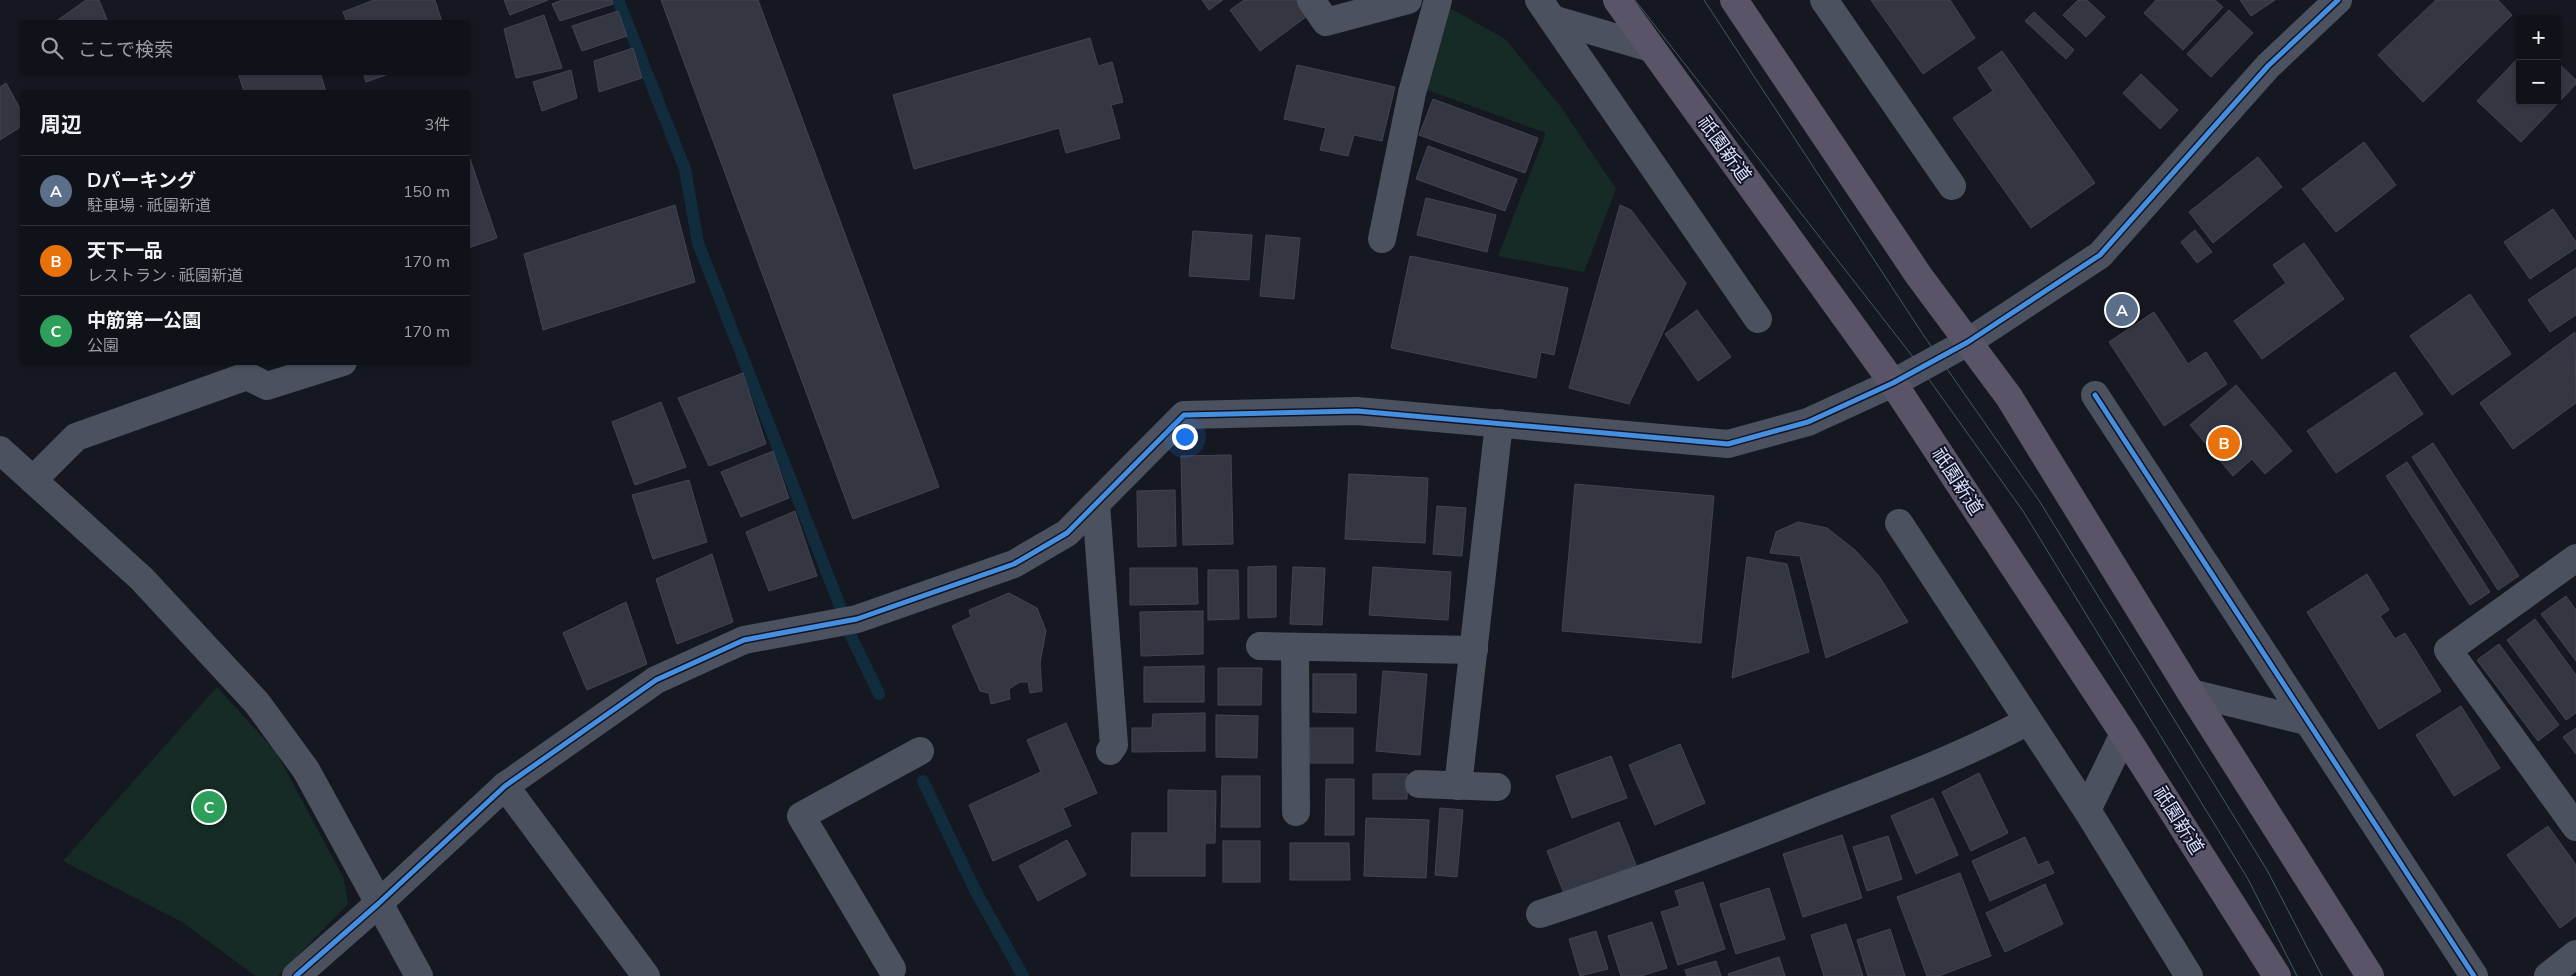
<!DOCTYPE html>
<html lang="ja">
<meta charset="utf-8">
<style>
:root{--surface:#101219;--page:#1e2026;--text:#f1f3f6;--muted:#9c9ea2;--line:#303238;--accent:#9599af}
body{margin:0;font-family:Mulish,"Noto Sans JP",sans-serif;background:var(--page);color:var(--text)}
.controls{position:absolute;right:15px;top:15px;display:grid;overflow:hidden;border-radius:5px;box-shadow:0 1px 4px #0004}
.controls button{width:45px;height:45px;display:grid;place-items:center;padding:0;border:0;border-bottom:1px solid var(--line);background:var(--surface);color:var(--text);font:25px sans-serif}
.you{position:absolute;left:1184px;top:436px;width:18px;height:18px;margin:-12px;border:4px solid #fff;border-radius:50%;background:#1a73e8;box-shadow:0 0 0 8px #1a73e833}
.badge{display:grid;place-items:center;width:32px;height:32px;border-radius:50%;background:var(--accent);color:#fff;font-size:16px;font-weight:700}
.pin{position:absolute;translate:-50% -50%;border:2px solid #fff;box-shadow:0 1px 5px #0006}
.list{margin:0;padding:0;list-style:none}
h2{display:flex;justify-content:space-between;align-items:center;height:65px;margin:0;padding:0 20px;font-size:21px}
h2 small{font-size:16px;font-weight:400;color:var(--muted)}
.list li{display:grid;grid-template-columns:32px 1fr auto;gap:15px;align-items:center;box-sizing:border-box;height:70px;padding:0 20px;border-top:1px solid var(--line)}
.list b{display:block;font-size:19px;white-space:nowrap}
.list p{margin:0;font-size:16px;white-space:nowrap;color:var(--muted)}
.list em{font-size:16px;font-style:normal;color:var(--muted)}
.icon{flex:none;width:28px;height:28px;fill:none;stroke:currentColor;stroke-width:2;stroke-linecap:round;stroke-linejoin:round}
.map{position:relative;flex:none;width:2576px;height:976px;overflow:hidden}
.search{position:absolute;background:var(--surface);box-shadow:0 1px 4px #0004;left:20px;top:20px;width:450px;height:55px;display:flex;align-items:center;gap:12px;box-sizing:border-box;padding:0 18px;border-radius:5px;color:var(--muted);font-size:19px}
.panel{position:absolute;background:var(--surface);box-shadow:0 1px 4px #0004;left:20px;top:90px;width:450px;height:275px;border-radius:5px}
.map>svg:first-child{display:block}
</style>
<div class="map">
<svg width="2576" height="976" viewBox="0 0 2576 976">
<rect width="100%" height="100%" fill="#161821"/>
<g fill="#162b26">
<polygon points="1450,8 1505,39 1561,107 1616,189 1584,272 1498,256 1546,133 1425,89"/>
<polygon points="217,687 276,752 344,879 348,904 278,976 256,976 182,922 63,861"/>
</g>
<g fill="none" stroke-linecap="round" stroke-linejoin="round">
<g stroke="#112c3d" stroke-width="12">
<polyline points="618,0 685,169 698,243 840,606"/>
<polyline points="851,636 879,694"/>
<polyline points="923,781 975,890 1023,976"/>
</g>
</g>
<g fill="#343642" stroke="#424454">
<polygon points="86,0 99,0 108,22 55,22"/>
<polygon points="374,0 435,0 442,22 347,22 343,12"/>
<polygon points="504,0 548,0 510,15"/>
<polygon points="562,0 612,0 613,4 560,21 552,4"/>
<polygon points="661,0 758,0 939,487 853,519"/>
<polygon points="1202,0 1223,0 1209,10"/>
<polygon points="1244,0 1305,0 1314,11 1260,51 1230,10"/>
<polygon points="1871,0 1950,0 1975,38 1923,74"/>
<polygon points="2078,0 2087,0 2105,17 2086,37 2063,15"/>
<polygon points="2156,0 2215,0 2223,7 2183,50 2144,13"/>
<polygon points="2240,0 2275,0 2251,16"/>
<polygon points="2436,0 2498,0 2512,15 2423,102 2378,55"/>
<polygon points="2229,10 2253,33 2211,77 2187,54"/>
<polygon points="618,11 627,36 582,51 572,26"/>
<polygon points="2034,12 2074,50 2066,59 2025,21"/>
<polygon points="544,15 562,68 516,78 504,29"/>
<polygon points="1090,38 1098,66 1112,62 1123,102 1111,105 1120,138 1066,153 1059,128 914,169 893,95"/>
<polygon points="633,48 642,78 599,92 594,61"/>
<polygon points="2002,51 2095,183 2031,228 1953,118 1993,91 1978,68"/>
<polygon points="2520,56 2520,101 2557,101 2557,62 2576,80 2576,84 2521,142 2477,101"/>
<polygon points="1297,65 1395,87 1382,141 1354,135 1348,156 1320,150 1326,128 1284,119"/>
<polygon points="571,70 577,98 542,111 533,82"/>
<polygon points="238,72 320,72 326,92 244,92"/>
<polygon points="363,72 394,72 366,82"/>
<polygon points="2141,74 2178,110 2160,129 2123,93"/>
<polygon points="6,83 22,112 22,126 0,140 0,87"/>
<polygon points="1433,99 1538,138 1525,173 1419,135"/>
<polygon points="2364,142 2396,185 2336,232 2302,189"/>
<polygon points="1428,146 1517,179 1505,211 1416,179"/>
<polygon points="468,153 497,238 468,248"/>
<polygon points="2258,157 2282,187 2213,243 2189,212"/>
<polygon points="1426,198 1496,215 1487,252 1417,235"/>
<polygon points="675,205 695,282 543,330 524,254"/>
<polygon points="1620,205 1631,210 1686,283 1629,404 1569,388"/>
<polygon points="2553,209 2576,242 2576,248 2530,279 2504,242"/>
<polygon points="2195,230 2212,252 2197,263 2181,242"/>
<polygon points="1193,231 1252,235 1249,280 1189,276"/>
<polygon points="1266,235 1300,238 1294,299 1260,296"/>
<polygon points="2304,243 2344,299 2262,359 2234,321 2286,283 2273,265"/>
<polygon points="1410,256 1568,288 1554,355 1541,352 1536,378 1391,348"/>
<polygon points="2576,268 2576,315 2550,332 2528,300"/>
<polygon points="2470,294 2511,354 2452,395 2410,336"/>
<polygon points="1697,310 1731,357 1698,381 1665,334"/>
<polygon points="2154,312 2188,364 2206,352 2227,384 2164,426 2109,342"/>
<polygon points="2575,332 2576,403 2513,449 2480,403"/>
<polygon points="2395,372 2423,414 2336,473 2307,431"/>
<polygon points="743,373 766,444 709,466 678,398"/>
<polygon points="2236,385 2292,451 2265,474 2252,459 2233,476 2190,425"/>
<polygon points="661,402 686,467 635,485 612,422"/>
<polygon points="2433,443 2519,576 2498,590 2412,457"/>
<polygon points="773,451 789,498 741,517 721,472"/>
<polygon points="1231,455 1233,544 1183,545 1181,456"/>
<polygon points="2407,462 2490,592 2470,605 2386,476"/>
<polygon points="1349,474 1428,478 1425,543 1345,539"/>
<polygon points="689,480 707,542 653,559 632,495"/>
<polygon points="1575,484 1714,496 1701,643 1562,631"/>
<polygon points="1175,490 1176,546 1138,547 1137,491"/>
<polygon points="1437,506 1466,508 1462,556 1433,554"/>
<polygon points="795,511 817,576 769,591 746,532"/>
<polygon points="1798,522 1827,528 1855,550 1879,576 1908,622 1826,658 1800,556 1770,553 1776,532"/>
<polygon points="712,554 733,622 677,644 656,579"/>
<polygon points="1747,557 1787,564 1809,652 1732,678"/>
<polygon points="1276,566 1276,617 1248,618 1248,567"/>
<polygon points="1293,567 1325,568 1322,625 1290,624"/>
<polygon points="1373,567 1451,572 1448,620 1369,615"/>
<polygon points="1130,568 1197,568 1198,604 1130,605"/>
<polygon points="1208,570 1238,570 1239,619 1208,620"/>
<polygon points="2367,574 2389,610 2380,616 2395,639 2405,633 2441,691 2379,729 2307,612"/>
<polygon points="1009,593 1037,608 1046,631 1040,663 1042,691 1030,693 1028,682 1020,682 1009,689 1010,699 991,704 989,693 980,691 952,626 971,617 969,610"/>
<polygon points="2566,596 2576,610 2576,661 2541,614"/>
<polygon points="626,602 647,664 587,690 563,633"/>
<polygon points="1203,611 1203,654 1141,656 1140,612"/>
<polygon points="2535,619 2576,675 2576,713 2566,720 2507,640"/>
<polygon points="2499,644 2559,725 2538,741 2477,660"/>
<polygon points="1204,666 1204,702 1144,702 1144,667"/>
<polygon points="1218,668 1262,668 1261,705 1218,705"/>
<polygon points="1383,671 1427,674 1420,755 1376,751"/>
<polygon points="1313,674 1356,674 1356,713 1313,712"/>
<polygon points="2461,706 2500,768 2454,796 2416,735"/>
<polygon points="1205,713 1205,751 1132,752 1132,728 1152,728 1153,714"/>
<polygon points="1216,715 1258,716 1257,758 1216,757"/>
<polygon points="1066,723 1097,793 1063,808 1071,826 993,861 969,805 1041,772 1027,740"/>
<rect x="1310" y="728" width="43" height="35"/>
<polygon points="2576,728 2576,754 2563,737"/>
<polygon points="1680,744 1705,803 1655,825 1629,765"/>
<polygon points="1611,756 1627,798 1572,818 1556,776"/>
<polygon points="1979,773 2008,833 1971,851 1942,792"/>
<polygon points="1373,774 1408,774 1407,799 1373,799"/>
<polygon points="1222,776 1260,776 1260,827 1221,827"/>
<polygon points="1326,779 1354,779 1354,835 1325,835"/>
<polygon points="1168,790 1216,791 1215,843 1205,843 1205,876 1131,876 1132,833 1168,833"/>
<polygon points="1933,798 1958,855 1916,874 1891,816"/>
<polygon points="1440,808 1463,810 1457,877 1435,875"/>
<polygon points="1366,818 1429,820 1426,878 1364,876"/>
<polygon points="1619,822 1636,865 1564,893 1547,851"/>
<polygon points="2548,826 2576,865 2576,916 2560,928 2507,855"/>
<polygon points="1842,835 1862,898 1803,917 1783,854"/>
<polygon points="1888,836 1902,879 1867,891 1853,847"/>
<polygon points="2025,837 2038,865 2048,861 2054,873 1990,901 1972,861"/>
<polygon points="1067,840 1086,875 1038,901 1019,866"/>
<rect x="1223" y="841" width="37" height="41"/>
<polygon points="1290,843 1349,843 1350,880 1290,880"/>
<polygon points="1960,873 1991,956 1939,976 1927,976 1897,897"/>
<polygon points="1703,882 1725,949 1678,965 1661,912 1680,906 1675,891"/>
<polygon points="2045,884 2063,924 2005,952 1986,913"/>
<polygon points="1769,888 1785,939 1736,954 1720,904"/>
<polygon points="1652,922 1667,968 1641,976 1621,976 1608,936"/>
<polygon points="1846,924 1863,976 1824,976 1811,935"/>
<polygon points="1890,929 1905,976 1868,976 1857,940"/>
<polygon points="1596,931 1608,969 1580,976 1569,939"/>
<polygon points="1779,957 1785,976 1729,976 1728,974"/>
<polygon points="1716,961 1721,976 1687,976 1685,970"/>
</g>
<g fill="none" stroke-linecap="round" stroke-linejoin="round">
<g stroke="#4c5160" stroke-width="28">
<polyline points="1311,0 1326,22 1408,0"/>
<polyline points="1539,0 1758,319"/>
<polyline points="1824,0 1952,186"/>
<polyline points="1552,19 1651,48"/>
<polyline points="1382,239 1412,93 1438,0"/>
<polyline points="2095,395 2474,976"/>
<polyline points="0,450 142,579 257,703 306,770 419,976"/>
<polyline points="33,480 76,437 247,376 267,386 343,362"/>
<polyline points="1096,504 1114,745 1110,751"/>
<polyline points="1899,523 2087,810 2189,976"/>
<polyline points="2576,558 2448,650 2576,827"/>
<polyline points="1260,646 1474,650"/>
<polyline points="1295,647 1296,812"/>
<polyline points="2191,693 2306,721"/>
<polyline points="1419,784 1497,787"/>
<polyline points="505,786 646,976"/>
<polyline points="1458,786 1499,423"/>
<polyline points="2087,810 2124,734"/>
<path d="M1540,914C1632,884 1722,849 1813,813C1885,785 1959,758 2028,721"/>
<polyline points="892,969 801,816 920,751"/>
<polyline points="296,976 378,904 505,786 656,680 744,640 857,619 1014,564 1067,533 1184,415 1357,411 1728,444 1808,422 1893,383 1968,342"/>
<polyline points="2548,976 2576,954"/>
</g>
<polyline stroke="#4c5160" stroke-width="28" points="1968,342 2100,255 2268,66 2338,0"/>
<g stroke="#5a5468" stroke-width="28">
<polyline points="1617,0 1893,383 2124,734 2277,976"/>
<polyline points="1734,0 1919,276 2009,397 2191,693 2370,976"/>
</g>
<g stroke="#435a61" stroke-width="1">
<polyline points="1635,0 1913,357 2023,511 2248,879 2297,976"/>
<polyline points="1704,0 1924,336 2040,502 2267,870 2322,976"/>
</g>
<defs>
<g id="cycleway">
<polyline points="2095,395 2474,976"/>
<polyline points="296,976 378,904 505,786 656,680 744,640 857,619 1014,564 1067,533 1184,415 1357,411 1728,444 1808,422 1893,383 1968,342 2100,255 2268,66 2338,0"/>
</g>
</defs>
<use href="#cycleway" stroke="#121425" stroke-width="8"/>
<use href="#cycleway" stroke="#468fdf" stroke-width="5"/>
</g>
<g text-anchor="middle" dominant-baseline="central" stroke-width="4" stroke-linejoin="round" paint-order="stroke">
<g font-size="19" fill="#dadffb" stroke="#121425">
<text transform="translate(1725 149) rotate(54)">祇園新道</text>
<text transform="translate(1958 481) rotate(57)">祇園新道</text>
<text transform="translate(2179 820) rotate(58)">祇園新道</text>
</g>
</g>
</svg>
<div class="controls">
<button>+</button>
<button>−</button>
</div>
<div class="you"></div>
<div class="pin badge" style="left:2122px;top:310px;background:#5c6f8a">A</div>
<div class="pin badge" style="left:2224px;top:443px;background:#e8710a">B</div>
<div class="pin badge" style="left:209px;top:807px;background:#2e9e5b">C</div>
<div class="search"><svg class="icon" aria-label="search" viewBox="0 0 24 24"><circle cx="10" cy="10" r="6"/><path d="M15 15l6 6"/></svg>ここで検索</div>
<section class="panel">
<h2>周辺<small>3件</small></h2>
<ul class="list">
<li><span class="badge" style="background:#5c6f8a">A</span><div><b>Dパーキング</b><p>駐車場 · 祇園新道</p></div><em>150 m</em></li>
<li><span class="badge" style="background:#e8710a">B</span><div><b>天下一品</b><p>レストラン · 祇園新道</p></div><em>170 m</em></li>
<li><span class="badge" style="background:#2e9e5b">C</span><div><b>中筋第一公園</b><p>公園</p></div><em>170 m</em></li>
</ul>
</section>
</div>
